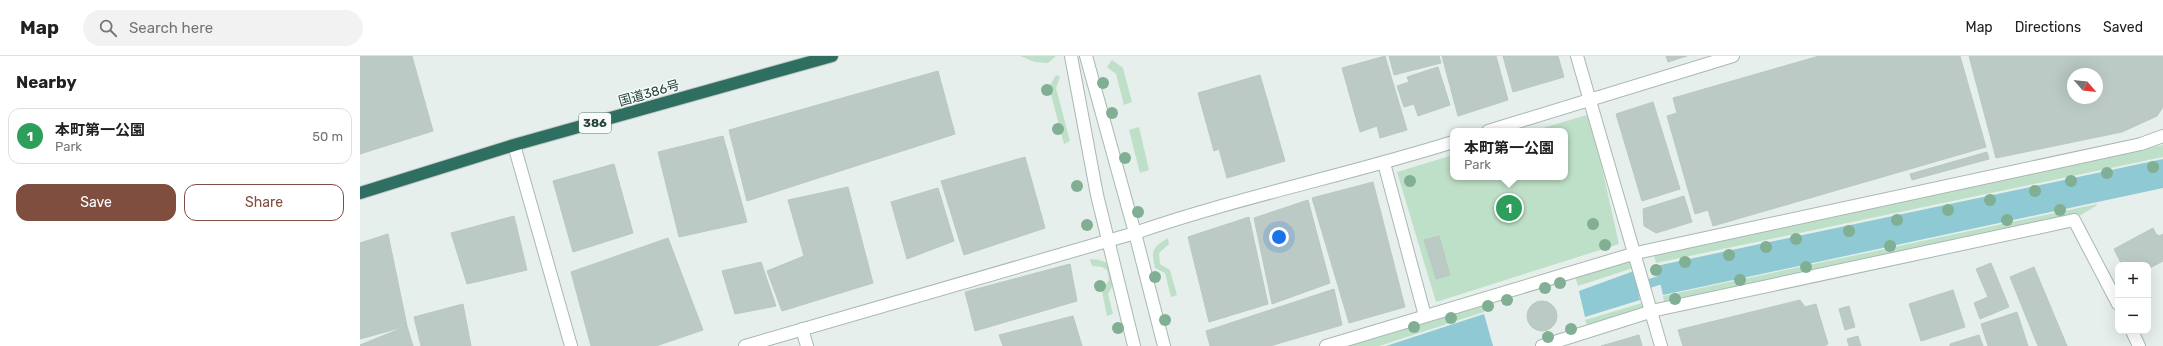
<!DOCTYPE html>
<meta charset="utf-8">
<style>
:root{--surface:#fff;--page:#f2f2f2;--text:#202124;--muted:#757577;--line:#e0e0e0;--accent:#7f4e3f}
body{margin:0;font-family:Rubik,"Noto Sans JP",sans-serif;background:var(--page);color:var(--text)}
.controls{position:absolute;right:12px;bottom:12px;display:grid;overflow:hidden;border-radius:8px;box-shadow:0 4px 16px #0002}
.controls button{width:36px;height:36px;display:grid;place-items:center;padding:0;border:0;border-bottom:1px solid var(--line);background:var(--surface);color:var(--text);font:20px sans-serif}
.compass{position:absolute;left:1707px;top:12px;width:36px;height:36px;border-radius:50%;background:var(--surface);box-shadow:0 4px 16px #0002;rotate:118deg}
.you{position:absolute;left:919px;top:181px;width:14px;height:14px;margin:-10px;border:3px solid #fff;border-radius:50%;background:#1a73e8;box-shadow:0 0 0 6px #1a73e833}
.badge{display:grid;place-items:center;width:26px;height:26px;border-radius:50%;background:var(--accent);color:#fff;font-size:13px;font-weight:700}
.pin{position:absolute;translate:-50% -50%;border:2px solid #fff;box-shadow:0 1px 4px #0006}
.popup{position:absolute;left:1090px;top:72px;width:118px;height:52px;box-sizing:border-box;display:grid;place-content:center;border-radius:8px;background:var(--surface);filter:drop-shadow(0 1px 3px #0005);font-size:13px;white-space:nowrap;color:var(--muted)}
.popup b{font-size:15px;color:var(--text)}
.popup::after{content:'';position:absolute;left:50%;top:100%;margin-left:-8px;border:8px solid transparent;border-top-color:var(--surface)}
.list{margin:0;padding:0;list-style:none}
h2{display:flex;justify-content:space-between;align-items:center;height:52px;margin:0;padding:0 16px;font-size:17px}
h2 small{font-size:13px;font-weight:400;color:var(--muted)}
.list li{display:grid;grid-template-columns:26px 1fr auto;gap:12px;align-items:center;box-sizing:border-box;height:56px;margin:0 8px 8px;padding:0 8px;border:1px solid var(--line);border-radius:12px}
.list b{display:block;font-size:15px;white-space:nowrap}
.list p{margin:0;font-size:13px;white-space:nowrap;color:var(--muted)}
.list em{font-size:13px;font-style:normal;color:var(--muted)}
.actions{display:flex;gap:8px;padding:12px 16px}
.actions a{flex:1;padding:9px 0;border:1px solid var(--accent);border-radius:12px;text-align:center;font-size:14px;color:var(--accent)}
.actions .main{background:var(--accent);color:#fff}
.icon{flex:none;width:22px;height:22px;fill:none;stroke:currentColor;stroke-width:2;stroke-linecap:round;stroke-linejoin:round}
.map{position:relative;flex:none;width:1803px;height:290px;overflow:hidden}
header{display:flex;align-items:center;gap:24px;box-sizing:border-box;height:56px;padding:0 20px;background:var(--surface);border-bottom:1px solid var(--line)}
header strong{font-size:19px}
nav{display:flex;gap:22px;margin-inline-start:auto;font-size:14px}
.search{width:280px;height:36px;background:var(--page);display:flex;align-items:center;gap:10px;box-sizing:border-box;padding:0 14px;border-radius:22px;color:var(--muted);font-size:15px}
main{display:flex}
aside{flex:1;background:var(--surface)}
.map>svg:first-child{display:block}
</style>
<header>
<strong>Map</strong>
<div class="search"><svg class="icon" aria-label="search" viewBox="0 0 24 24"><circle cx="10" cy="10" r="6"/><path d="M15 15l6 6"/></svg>Search here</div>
<nav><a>Map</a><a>Directions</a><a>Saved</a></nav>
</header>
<main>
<aside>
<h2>Nearby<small></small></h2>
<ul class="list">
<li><span class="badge" style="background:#2e9e5b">1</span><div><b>本町第一公園</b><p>Park</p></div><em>50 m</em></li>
</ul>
<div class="actions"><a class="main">Save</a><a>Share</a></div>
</aside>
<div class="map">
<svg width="1803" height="290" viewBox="0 0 1803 290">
<rect width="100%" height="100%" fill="#e6efeb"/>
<g fill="#bfe0c8">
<polygon points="660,0 696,0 688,7 675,6"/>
<polygon points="752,4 763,12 772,46 764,49 756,18 747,11"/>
<polygon points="696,19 700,21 696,32 710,85 704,88 689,31"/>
<polygon points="1230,58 1259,188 1076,246 1037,116 1093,99 1093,121 1205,121 1205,75 1173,75"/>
<polygon points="779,71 789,114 780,117 769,74"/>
<polygon points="1803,89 1803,101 1296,207 1293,196"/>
<polygon points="1737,148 1736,150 1714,163 1305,250 1303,240"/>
<path d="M808,182L809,188L799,197L800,208L810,214L817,239L811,241L805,217L795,212C791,194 792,192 808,182Z"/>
<path d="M730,203C750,204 749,209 755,226L748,238L753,258L747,260L742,235L749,224L747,214L742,211L732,210Z"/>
<polygon points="1271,204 1273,212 1218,230 1215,220"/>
<polygon points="1282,247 1283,254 1228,271 1225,264"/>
<polygon points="1122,248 1124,256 1019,290 988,290"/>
</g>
<g fill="#8ec9d4">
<polygon points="1803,103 1803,132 1303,239 1296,210"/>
<polygon points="1274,215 1280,244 1225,261 1219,235"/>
<polygon points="1124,258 1133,290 1026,290"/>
</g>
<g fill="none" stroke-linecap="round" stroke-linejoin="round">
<polyline stroke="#8ec9d4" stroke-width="9" points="1278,231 1310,221"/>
</g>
<g fill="#bbcac4" stroke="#b8c9c2" fill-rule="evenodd">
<polygon points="0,0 52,0 73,75 0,98"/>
<polygon points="1025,0 1047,74 1020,82 1017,70 1000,76 982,12"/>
<polygon points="1029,0 1079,0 1081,7 1034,19"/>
<polygon points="1082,0 1136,0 1148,44 1098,60"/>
<polygon points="1143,0 1198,0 1204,21 1153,36"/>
<polygon points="1306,0 1327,0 1308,6"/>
<polygon points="1459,0 1600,0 1626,91 1353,170 1348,154 1335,158 1307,60 1317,57 1313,42"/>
<path d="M1609,0H1803V51L1797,60L1762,76L1636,102ZM1713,18H1737V42H1713Z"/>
<polygon points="1078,11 1090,49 1058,60 1054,48 1044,51 1037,30 1049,26 1047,21"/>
<polygon points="578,15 595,78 387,145 369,74"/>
<polygon points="900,19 925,105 867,122 859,93 854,95 838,37"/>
<polygon points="1293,46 1320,133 1282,145 1256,58"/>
<polygon points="363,80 387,166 319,181 298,96"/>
<polygon points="1627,96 1629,103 1552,124 1550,118"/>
<polygon points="665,101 685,172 604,199 581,125"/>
<polygon points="254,108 273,177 213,196 193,125"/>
<polygon points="1013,126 1045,251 989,267 952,142"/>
<polygon points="488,131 513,227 422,255 407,215 444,200 428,144"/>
<polygon points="578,132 594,185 547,203 531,146"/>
<polygon points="1324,140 1332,166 1296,177 1284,170 1283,153"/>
<polygon points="948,144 970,227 912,248 894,162"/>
<polygon points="154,160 167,214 107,228 91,177"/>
<polygon points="889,161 908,248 849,266 828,181"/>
<polygon points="1793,172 1796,178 1799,180 1803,178 1803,205 1788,213 1788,209 1762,209 1754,193"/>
<polygon points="28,178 47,270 0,283 0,187"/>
<polygon points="1079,180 1090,219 1076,223 1064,184"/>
<polygon points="308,182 343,274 296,290 231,290 211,216"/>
<polygon points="401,206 416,250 375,258 362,215"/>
<polygon points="1631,207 1649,251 1620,263 1614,247 1628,241 1616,213"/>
<polygon points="710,208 717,245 615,275 605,236"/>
<polygon points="1674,211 1707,290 1678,290 1650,221"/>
<polygon points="974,233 982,269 910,290 850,290 846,275"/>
<polygon points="1593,234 1605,271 1561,285 1549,248"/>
<polygon points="1440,244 1445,251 1456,248 1468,288 1464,290 1323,290 1318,274"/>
<circle cx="1182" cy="260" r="15"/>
<polygon points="103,248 111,290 61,290 54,261"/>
<polygon points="1489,250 1495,271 1485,274 1479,253"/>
<polygon points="1657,256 1668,290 1628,290 1621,268"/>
<polygon points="713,260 722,290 643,290 639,279"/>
<polygon points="47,270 53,290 0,290 0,289"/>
<polygon points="1279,279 1282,290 1241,290"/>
<polygon points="1619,279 1623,290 1590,290 1590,288"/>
<polygon points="1498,280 1501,290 1489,290 1487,283"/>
</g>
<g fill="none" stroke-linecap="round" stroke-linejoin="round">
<defs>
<g id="minor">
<polyline points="711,0 737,139 774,290"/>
<polyline points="726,0 775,177 804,290"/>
<polyline points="1217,0 1301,290"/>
<polyline points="1128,75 1373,0"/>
<polyline points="154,89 211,290"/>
<polyline points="1024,107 1065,260"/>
<polyline points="442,273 447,290"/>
<polyline points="1772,275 1779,290"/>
<path d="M385,290L775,177C879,141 988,119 1093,86"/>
<polyline points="966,290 1276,197 1781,88 1803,80"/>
<polyline points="1182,290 1296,254 1714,164 1758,248"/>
</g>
<polyline id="highway" points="0,137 154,89 472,0"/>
</defs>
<use href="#minor" stroke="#a8b8b2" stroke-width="14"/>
<use href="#highway" stroke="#c2cac8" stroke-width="14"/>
<use href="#minor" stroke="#fff" stroke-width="12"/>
<use href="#highway" stroke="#2f6f62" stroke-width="12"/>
</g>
<g fill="#80af93">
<circle cx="743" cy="27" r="6"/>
<circle cx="687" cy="34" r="6"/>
<circle cx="752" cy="57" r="6"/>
<circle cx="698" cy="73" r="6"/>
<circle cx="765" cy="102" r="6"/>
<circle cx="1793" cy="111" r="6"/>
<circle cx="1747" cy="117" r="6"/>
<circle cx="1050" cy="125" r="6"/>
<circle cx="1711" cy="125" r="6"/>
<circle cx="717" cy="130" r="6"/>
<circle cx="1675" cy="135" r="6"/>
<circle cx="1630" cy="144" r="6"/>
<circle cx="1588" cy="154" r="6"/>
<circle cx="1700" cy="154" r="6"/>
<circle cx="778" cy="156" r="6"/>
<circle cx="1537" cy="164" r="6"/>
<circle cx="1647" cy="164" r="6"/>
<circle cx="1233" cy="168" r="6"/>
<circle cx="727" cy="169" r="6"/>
<circle cx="1489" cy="175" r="6"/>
<circle cx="1436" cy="183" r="6"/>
<circle cx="1245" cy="189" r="6"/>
<circle cx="1530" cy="190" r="6"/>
<circle cx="1406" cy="191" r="6"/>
<circle cx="1369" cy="199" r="6"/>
<circle cx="1325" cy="206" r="6"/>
<circle cx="1446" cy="211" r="6"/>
<circle cx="1296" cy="214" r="6"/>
<circle cx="795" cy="221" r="6"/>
<circle cx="1380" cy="224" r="6"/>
<circle cx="1200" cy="227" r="6"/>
<circle cx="740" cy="230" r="6"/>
<circle cx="1185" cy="232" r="6"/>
<circle cx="1315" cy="243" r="6"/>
<circle cx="1147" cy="244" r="6"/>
<circle cx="1128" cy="250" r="6"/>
<circle cx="1091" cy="262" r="6"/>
<circle cx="805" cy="264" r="6"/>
<circle cx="1054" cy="271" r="6"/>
<circle cx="758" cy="272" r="6"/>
<circle cx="1211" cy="273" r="6"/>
<circle cx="1188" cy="281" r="6"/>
</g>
<g text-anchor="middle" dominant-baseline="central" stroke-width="3" stroke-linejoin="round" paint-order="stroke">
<rect fill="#f7fbf9" stroke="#637a73" stroke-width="1" x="219" y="57" width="32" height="20" rx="3"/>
<g font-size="12" font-weight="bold" fill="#24423a">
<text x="235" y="67">386</text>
</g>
<g font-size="13" fill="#24423a" stroke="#f7fbf9">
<text transform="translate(289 37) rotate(-16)">国道386号</text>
</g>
</g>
</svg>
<div class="controls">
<button>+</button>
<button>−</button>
</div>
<svg class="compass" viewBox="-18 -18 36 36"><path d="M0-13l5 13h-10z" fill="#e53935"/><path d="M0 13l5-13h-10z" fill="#757577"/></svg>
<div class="you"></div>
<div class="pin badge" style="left:1149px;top:152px;background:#2e9e5b">1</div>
<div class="popup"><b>本町第一公園</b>Park</div>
</div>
</main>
